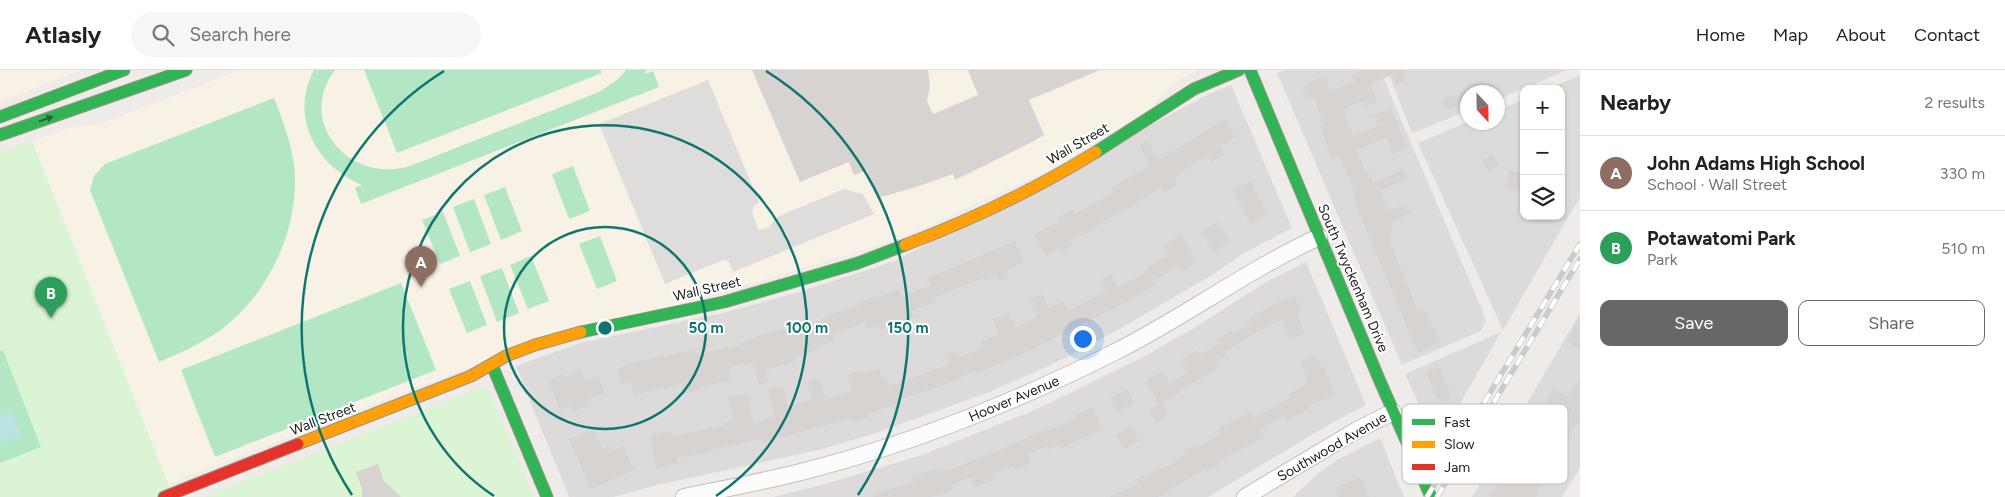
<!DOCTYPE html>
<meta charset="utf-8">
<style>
:root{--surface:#fff;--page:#f6f6f6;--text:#222;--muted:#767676;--line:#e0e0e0;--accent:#686766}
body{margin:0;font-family:Figtree,sans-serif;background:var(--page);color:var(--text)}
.controls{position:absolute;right:15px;top:15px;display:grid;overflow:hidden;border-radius:10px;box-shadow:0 1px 4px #0004}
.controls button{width:45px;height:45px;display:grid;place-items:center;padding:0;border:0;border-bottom:1px solid var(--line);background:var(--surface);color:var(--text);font:25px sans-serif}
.compass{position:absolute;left:1460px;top:15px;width:45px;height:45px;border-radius:50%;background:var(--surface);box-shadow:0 1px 4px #0004;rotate:158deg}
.you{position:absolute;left:1082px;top:268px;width:18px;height:18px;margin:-12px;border:4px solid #fff;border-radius:50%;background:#1a73e8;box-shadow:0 0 0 8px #1a73e833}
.badge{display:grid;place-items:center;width:32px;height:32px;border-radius:50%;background:var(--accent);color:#fff;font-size:16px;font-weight:700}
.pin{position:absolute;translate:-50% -41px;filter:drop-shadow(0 1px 2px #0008)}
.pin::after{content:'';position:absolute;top:26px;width:18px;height:15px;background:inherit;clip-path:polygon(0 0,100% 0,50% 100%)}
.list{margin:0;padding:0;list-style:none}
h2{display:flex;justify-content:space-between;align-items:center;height:65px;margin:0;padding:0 20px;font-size:21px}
h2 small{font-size:16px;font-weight:400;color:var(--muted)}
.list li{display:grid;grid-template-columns:32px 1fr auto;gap:15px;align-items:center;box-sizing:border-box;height:75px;padding:0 20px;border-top:1px solid var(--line)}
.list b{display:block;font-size:19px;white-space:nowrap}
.list p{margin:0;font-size:16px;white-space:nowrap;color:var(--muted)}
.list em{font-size:16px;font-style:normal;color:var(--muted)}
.actions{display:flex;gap:10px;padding:15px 20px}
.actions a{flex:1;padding:11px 0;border:1px solid var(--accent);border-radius:10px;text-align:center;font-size:18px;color:var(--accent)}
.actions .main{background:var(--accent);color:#fff}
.icon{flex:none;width:28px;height:28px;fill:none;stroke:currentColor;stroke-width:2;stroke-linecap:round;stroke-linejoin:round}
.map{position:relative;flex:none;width:1580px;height:427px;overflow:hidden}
header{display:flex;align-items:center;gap:30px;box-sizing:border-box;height:70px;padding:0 25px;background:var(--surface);border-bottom:1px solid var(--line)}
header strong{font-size:24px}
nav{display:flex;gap:28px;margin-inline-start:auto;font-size:18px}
.search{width:350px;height:45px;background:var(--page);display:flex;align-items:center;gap:12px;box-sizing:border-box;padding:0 18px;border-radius:28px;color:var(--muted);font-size:19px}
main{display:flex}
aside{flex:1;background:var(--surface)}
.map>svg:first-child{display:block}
</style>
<header>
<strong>Atlasly</strong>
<div class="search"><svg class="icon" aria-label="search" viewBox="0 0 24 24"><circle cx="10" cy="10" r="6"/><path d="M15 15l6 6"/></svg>Search here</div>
<nav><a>Home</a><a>Map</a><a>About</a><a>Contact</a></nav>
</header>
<main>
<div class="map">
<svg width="1580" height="427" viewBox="0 0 1580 427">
<rect width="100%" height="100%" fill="#eeebe9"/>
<g fill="#dddbda">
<polygon points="1286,0 1380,0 1483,242 1486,251 1481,261 1402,295 1277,3"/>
<polygon points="1387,0 1568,0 1498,29 1498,22 1468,22 1467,41 1412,63"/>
<polygon points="1580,5 1580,127 1503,260 1418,73 1467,52 1498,52 1498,40 1524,29 1524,146 1561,146 1561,19 1548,19"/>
<polygon points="1231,15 1292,158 1242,184 1214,204 1116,261 1053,294 984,324 873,364 819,380 657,415 613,427 569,427 516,296 580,273 723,243 799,222 895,191 1207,25"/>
<polygon points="1306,192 1366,335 1335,351 1208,427 773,427 822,415 922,385 1035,340 1141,288 1194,258 1266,212"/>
<polygon points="1580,243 1580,398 1562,427 1472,427"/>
<polygon points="1501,262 1437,374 1405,304"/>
<polygon points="1380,368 1404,427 1293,427 1316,405 1337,390"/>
</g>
<g fill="#f7f2e5">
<polygon points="0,0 81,0 0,32"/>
<polygon points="240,0 1197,0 1178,10 1148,40 1054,98 900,169 459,301 168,414 32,71 72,57 103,53"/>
</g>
<g fill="#dbf4d4">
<polygon points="32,71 173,427 0,427 0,82"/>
<polygon points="481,318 489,321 534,427 204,427"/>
</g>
<g fill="#b3e6c5">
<path d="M314,0H335C295,52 350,115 410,96L599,22L617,10L626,0H646L645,4L653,1L659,17L361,134L355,118L362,115C316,96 289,47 314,0Z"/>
<polygon points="364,0 600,0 602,3 397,83"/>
<path d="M274,28C284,53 293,78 295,105C297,166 265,231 213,265C196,276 178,284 159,292L90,120L94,106L105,94Z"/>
<polygon points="573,96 590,141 569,149 552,104"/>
<polygon points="505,117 522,161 501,170 484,125"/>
<polygon points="474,129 491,174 470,182 453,137"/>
<polygon points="443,142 460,186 440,194 422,150"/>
<polygon points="600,166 617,211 597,219 579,174"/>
<polygon points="531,186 549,231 528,239 510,195"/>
<polygon points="502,198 519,243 497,252 480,206"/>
<polygon points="470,211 487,255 467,263 449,219"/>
<polygon points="401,213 436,300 215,387 181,300"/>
<polygon points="3,280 41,377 0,393 0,281"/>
</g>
<polygon fill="#dedddc" points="708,10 759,132 754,136 752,143 759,160 768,158 777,147 844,119 863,124 874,144 733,202 729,192 723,190 665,214 599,54"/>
<polygon fill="#bce3e2" points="11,342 20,366 0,373 0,346"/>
<g fill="#d7d3d1">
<polygon points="752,0 928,0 930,17 927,31 933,44 978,25 968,0 1100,0 1029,30 1044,65 1032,72 955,110 953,104 919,116 878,128 867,100 854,105 849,92 800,112"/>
<polygon points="1363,0 1402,0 1406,11 1395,14 1392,5 1370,14 1377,31 1364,37 1362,31 1343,39 1353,66 1378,56 1374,45 1391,39 1407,78 1393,84 1387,68 1356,80 1366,102 1368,101 1373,113 1403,100 1407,109 1379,121 1388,141 1405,134 1410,144 1390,152 1393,159 1389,161 1391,167 1388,168 1418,241 1424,238 1433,259 1435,258 1440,271 1433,274 1433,276 1418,283 1355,133 1354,127 1356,126 1339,86 1332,89 1320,56 1324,54 1314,29 1311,27 1307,29 1302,18 1307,16 1306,14 1324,6 1331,21 1354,11 1352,5"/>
<polygon points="1468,21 1468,33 1445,39 1442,29"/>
<polygon points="1225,49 1235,67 1220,76 1225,84 1212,92 1208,85 1174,107 1178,114 1164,123 1161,117 1138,132 1096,156 1097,158 1070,171 1073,176 1061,182 1059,179 1045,186 1034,164 1059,152 1057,148 1073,139 1075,144 1113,123 1111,118 1151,95 1139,75 1147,70 1159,90"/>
<polygon points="1492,84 1499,94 1489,102 1482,92"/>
<polygon points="1510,100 1520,103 1519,107 1524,108 1524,123 1505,117"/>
<polygon points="1251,111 1266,145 1250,153 1233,120"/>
<polygon points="1217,152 1230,172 1214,182 1201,162"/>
<polygon points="1181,165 1195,190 1190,192 1191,195 1182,201 1180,198 1178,200 1176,198 1154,210 1156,214 1126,232 1020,285 977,303 976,301 936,318 901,329 902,332 867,344 868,348 854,352 853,348 762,372 762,369 714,379 714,381 677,388 678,393 656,398 650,365 672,361 673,366 726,355 725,352 733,350 728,327 748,324 753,353 775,348 768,320 783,316 788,336 812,330 807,312 819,308 826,329 852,321 847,305 861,300 862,304 879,299 883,309 887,308 889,316 912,308 950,294 946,285 956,281 959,287 983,278 980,272 999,264 993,249 1008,242 1015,258 1037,247 1029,230 1042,224 1049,238 1063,231 1068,241 1106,221 1100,210 1111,205 1118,218 1148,201 1147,198 1169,185 1164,175"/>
<polygon points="1015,171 1024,192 1006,200 1009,207 999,211 996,205 985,211 983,208 933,228 934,232 912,241 914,247 880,260 878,255 867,259 865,253 833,263 835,271 818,276 819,279 794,287 796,291 766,300 769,312 759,315 752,292 728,298 731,310 699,317 700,320 684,324 682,314 634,325 631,313 621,315 618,298 630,295 630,293 694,280 695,285 742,275 741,272 757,268 756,266 784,259 785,261 826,248 826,246 858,236 857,233 873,227 874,229 899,219 902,226 931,215 928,208"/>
<polygon points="1295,226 1302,242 1297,244 1305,264 1290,269 1282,249 1253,264 1225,282 1227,285 1215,292 1219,298 1179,321 1180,323 1162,334 1168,345 1156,352 1149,340 1159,334 1146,311 1163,301 1170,313 1188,302 1181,290 1197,280 1200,285 1219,273 1217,270 1231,261 1233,264 1251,253 1249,249 1278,232"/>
<polygon points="1580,248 1580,280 1566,271"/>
<polygon points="1316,285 1321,298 1324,296 1335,326 1309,335 1310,338 1288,351 1285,345 1260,359 1264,367 1219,391 1221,394 1207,401 1206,398 1158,427 1109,427 1138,414 1136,409 1174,393 1173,392 1186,384 1184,381 1194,375 1196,378 1221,364 1218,359 1250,342 1254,348 1291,327 1289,324 1308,313 1300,291"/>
<polygon points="1439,297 1451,324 1445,333 1436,327 1426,302"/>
<polygon points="581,301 586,311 598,306 605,323 588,330 590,335 572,342 570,336 560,340 548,310 564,304 565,307"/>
<polygon points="1580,308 1580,357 1576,355 1565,373 1567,374 1559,389 1557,388 1536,427 1490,427 1512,390 1533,402 1545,381 1543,380 1559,353 1555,350 1560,342 1546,333 1554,319 1568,327"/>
<polygon points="1127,319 1134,333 1117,342 1110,328"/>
<polygon points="1092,337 1102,359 1060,379 1059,375 1048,380 1047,376 1028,384 1031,393 1016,400 1014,396 992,405 994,410 975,417 970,407 951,415 952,420 931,427 873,427 873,424 914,412 912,406 938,398 938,401 945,399 946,401 1002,379 1046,359 1047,361 1076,349 1074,346"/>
<polygon points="1131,356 1139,371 1123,379 1116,365"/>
<polygon points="593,358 602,379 610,375 613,381 623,376 634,400 591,419 569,369"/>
<polygon points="378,394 384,411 401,427 362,427 362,419 356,402"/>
<polygon points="1360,407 1369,427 1339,427 1335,418"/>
</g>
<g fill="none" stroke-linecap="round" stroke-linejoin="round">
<defs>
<g id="street">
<path d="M684,427C728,418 773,410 816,398C920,371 1019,330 1115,282C1185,247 1247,200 1319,167"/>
<polyline points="1245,427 1357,360 1393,342"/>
</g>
<g id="fast">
<polyline points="1250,0 1379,309 1431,427"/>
<polyline points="0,47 124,0"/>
<polyline points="0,65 186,0"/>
<polyline points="1096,82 1194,19 1239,0"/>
<polyline points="581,262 724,232 858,193 905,175"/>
<polyline points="492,295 547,427"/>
</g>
<g id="slow">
<path d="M905,175C971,150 1036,119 1096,82"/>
<polyline points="298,374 471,306 506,286 535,275 581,262"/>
</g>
<polyline id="jam" points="164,427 298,374"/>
</defs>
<use href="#street" stroke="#c4c2c1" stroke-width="18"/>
<use href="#fast" stroke="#999580" stroke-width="13"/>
<use href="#slow" stroke="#999580" stroke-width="13"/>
<use href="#jam" stroke="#999580" stroke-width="13"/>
<use href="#street" stroke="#fcfcfc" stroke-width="16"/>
<use href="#fast" stroke="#30b455" stroke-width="11"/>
<use href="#slow" stroke="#ff9f0a" stroke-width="11"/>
<use href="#jam" stroke="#e5322d" stroke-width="11"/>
<defs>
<g id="rail">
<polyline points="1427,427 1580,174"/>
<polyline points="1437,427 1580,189"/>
</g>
</defs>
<use href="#rail" stroke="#cbcbca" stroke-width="5.5"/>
<use href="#rail" stroke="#fff" stroke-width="4" stroke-dasharray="11" stroke-linecap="butt"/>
</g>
<defs><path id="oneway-solid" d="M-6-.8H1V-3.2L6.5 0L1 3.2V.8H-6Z" transform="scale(1.25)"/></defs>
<use fill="#276338" href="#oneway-solid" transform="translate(46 49) rotate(-19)"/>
<g fill="none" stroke="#0f766e" stroke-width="2.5">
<circle cx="605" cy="258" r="101"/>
<path d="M494 426A202 202 0 1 1 716 426"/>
<path d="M352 425A303 303 0 0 1 444 1M766 1A303 303 0 0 1 858 425"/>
</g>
<g text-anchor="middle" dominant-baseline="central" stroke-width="4" stroke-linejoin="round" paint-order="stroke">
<g font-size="14" fill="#202020" stroke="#fff">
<text transform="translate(1078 74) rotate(-30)">Wall Street</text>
<text transform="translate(1353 208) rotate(67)">South Twyckenham Drive</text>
<text transform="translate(707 219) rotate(-13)">Wall Street</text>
<text transform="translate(1014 329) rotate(-23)">Hoover Avenue</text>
<text transform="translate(323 349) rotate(-21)">Wall Street</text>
<text transform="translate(1332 377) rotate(-30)">Southwood Avenue</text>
</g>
</g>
<rect x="1402" y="334" width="166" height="80" rx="8" fill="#fff" stroke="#bcbcbc" stroke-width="1"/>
<rect x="1412" y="349" width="23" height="6" fill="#30b455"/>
<rect x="1412" y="371" width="23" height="7" fill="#ff9f0a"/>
<rect x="1412" y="394" width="23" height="6" fill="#e5322d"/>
<g font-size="14" fill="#202020">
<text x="1444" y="357">Fast</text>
<text x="1444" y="379">Slow</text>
<text x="1444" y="402">Jam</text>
</g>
<circle cx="605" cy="258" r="8" fill="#0f766e" stroke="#fff" stroke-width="2.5"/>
<g font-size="15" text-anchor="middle" font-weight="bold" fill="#0f766e" stroke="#fff" stroke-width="4" stroke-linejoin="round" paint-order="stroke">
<text x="706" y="263">50 m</text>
<text x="807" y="263">100 m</text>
<text x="908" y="263">150 m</text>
</g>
</svg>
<div class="controls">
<button>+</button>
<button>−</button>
<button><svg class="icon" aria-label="layers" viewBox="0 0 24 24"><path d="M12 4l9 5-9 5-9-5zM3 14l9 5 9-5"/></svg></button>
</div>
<svg class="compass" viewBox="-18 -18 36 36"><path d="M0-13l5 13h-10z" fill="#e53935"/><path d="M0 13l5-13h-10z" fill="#767676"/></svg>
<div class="you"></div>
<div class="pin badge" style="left:421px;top:217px;background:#8d6e63">A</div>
<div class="pin badge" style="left:51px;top:248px;background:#2e9e5b">B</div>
</div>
<aside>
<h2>Nearby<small>2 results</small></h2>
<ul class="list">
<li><span class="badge" style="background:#8d6e63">A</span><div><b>John Adams High School</b><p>School · Wall Street</p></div><em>330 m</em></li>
<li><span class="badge" style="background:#2e9e5b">B</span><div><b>Potawatomi Park</b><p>Park</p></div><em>510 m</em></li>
</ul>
<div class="actions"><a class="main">Save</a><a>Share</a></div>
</aside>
</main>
